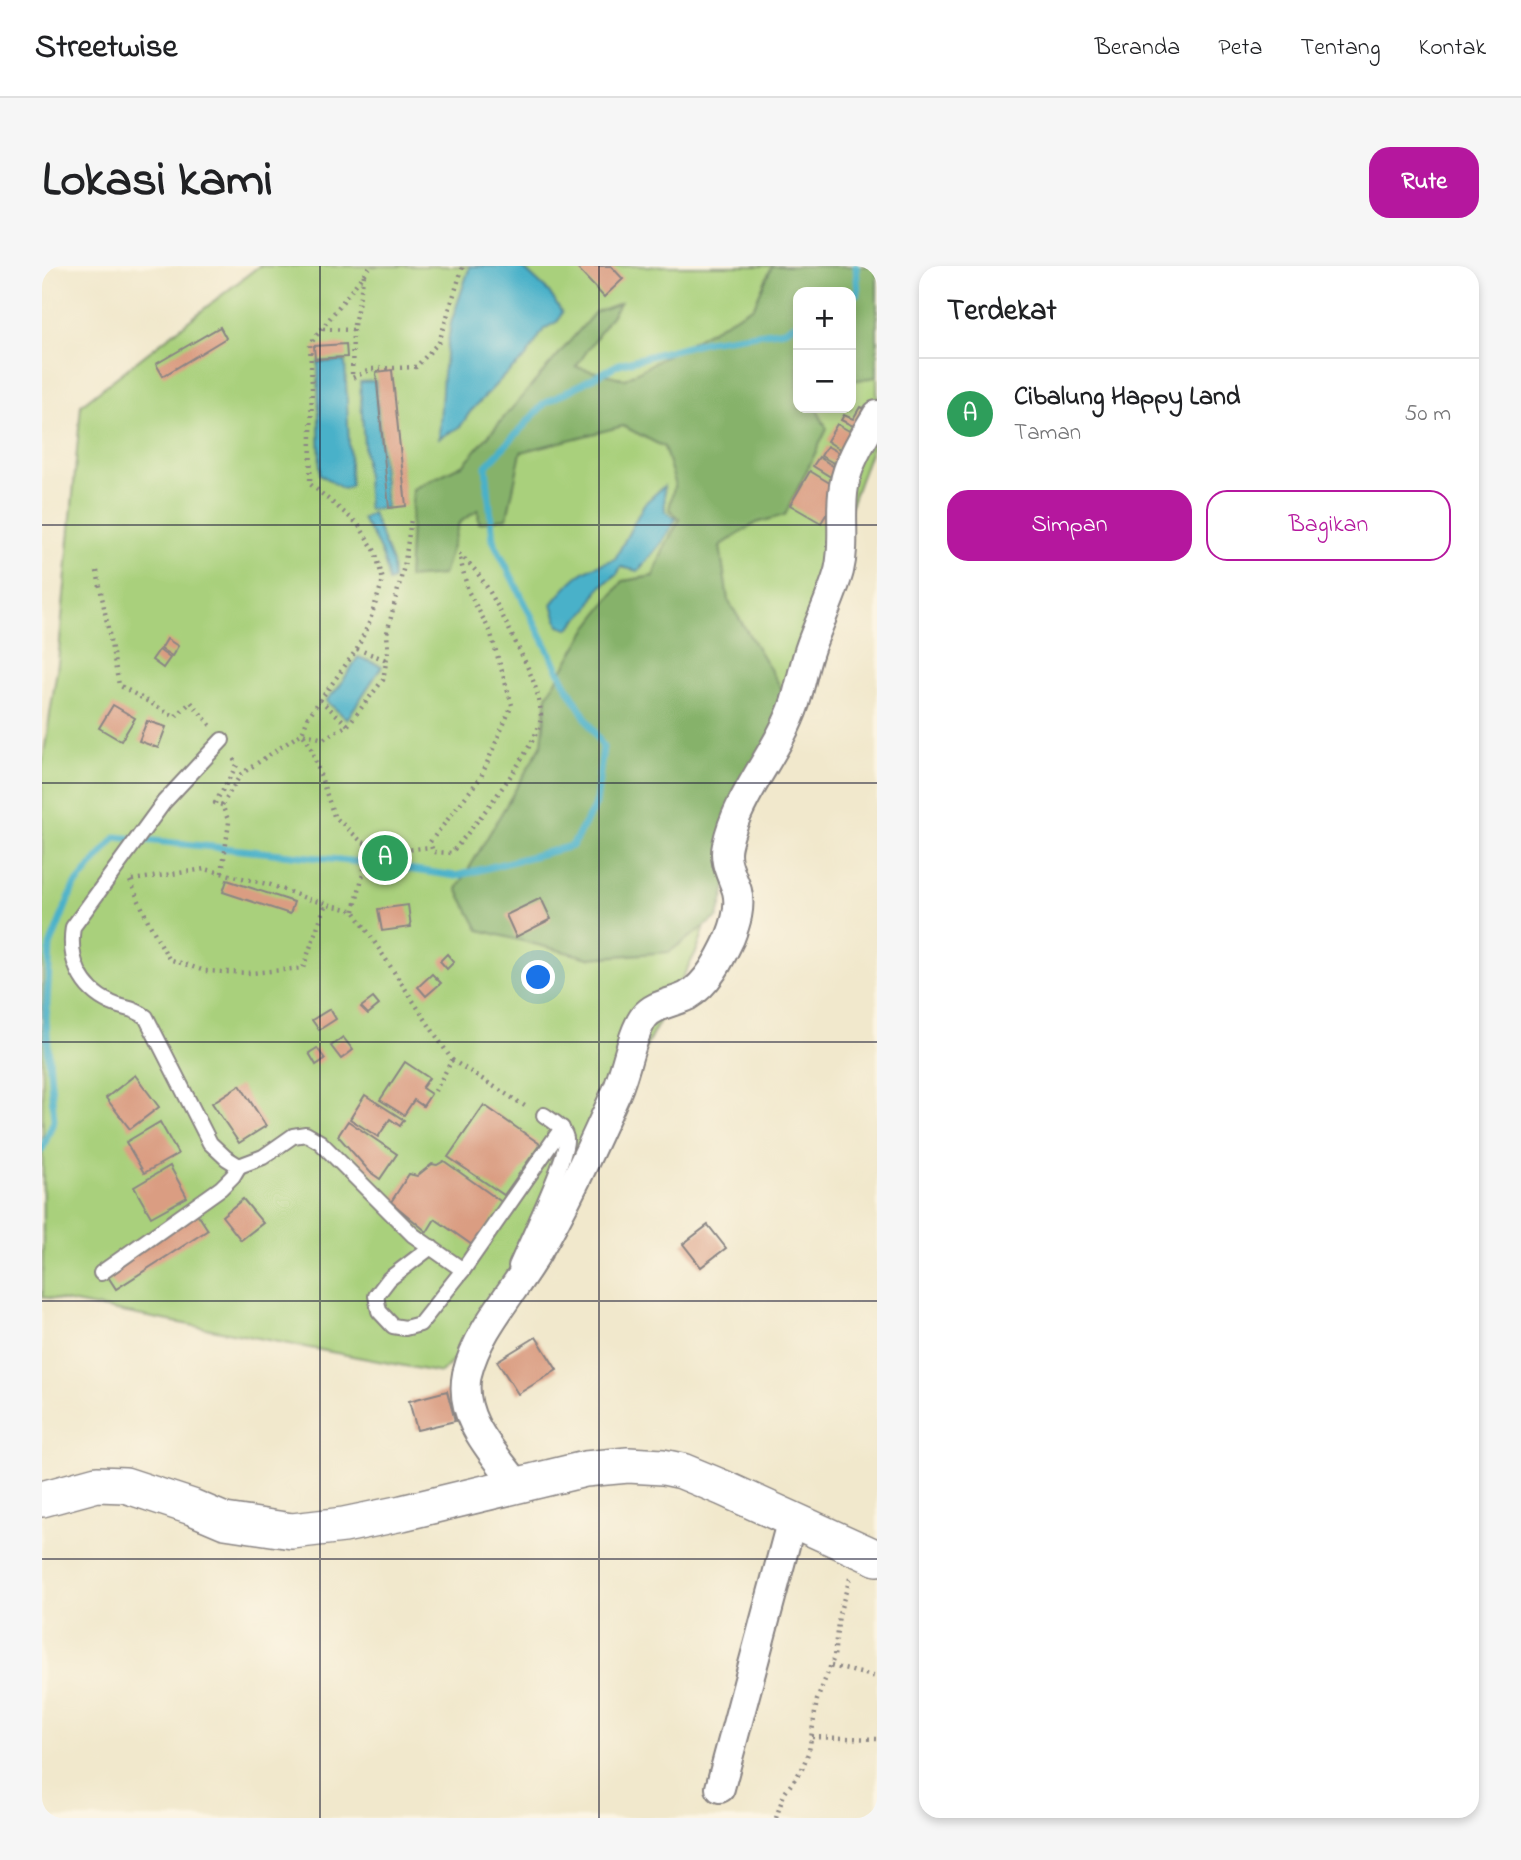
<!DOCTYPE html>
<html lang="id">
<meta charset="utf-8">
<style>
:root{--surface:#fff;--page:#f6f6f6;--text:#202124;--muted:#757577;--line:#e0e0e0;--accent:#b5179e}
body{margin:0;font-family:"Indie Flower",sans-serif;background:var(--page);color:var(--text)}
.controls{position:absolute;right:21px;top:21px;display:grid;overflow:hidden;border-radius:14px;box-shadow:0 4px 10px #0003}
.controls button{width:63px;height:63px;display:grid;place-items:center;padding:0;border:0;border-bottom:2px solid var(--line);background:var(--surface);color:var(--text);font:35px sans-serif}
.you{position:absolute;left:497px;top:712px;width:24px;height:24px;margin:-18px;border:5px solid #fff;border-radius:50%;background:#1a73e8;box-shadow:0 0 0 10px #1a73e833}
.badge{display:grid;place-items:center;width:46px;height:46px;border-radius:50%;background:var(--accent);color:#fff;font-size:23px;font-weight:700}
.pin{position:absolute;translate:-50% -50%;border:4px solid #fff;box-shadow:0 2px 7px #0006}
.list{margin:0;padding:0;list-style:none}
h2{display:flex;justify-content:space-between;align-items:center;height:91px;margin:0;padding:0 28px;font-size:30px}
h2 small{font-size:23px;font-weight:400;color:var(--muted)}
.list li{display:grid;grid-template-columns:46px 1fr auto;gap:21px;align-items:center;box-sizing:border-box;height:112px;padding:0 28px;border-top:2px solid var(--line)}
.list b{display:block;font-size:26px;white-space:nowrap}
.list p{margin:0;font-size:23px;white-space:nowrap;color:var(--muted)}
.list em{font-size:23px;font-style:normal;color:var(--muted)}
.actions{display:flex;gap:14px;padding:21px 28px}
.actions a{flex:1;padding:16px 0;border:2px solid var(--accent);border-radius:21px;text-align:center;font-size:24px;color:var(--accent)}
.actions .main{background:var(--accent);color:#fff}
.map{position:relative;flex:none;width:835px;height:1552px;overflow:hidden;border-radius:21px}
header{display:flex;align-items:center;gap:42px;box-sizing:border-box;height:98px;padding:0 35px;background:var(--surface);border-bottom:2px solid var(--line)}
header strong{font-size:33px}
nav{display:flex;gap:38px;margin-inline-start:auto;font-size:24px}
.intro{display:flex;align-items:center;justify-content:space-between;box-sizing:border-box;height:168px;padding:0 42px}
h1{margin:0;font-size:49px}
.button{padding:18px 32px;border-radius:21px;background:var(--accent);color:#fff;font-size:24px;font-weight:700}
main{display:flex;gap:42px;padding:0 42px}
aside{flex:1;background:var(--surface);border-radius:21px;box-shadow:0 4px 10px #0003}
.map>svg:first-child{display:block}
</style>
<header>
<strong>Streetwise</strong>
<nav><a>Beranda</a><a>Peta</a><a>Tentang</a><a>Kontak</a></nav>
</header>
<div class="intro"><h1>Lokasi kami</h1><a class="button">Rute</a></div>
<main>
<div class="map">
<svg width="835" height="1552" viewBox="0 0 835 1552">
<rect width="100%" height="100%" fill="#fcf5e5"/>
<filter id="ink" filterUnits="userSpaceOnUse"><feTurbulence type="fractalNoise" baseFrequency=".0143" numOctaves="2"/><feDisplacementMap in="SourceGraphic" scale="14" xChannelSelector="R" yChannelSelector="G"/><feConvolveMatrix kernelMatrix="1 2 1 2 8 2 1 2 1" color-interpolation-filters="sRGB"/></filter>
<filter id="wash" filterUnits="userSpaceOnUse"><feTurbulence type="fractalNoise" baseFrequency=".00686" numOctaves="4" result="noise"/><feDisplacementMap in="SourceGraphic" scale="28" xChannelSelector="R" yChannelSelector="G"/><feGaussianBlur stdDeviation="1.57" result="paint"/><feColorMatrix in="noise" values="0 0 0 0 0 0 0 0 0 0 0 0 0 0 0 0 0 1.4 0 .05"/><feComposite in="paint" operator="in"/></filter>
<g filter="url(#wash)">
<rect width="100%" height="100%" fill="#f1e8cc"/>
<path fill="#a9d07b" stroke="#66795b" stroke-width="2" fill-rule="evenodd" d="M217,0H835V167L772,341L655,684L560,864L443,1063L399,1107L1,1031L0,500L16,397L39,139ZM756,26H809V142H756Z"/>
<polygon fill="#86b26b" stroke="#546a53" stroke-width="2" points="730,0 835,0 835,111 809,115 809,26 756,26 756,142 774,142 785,163 743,249 714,257 678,280 686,334 751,441 692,593 676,651 627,686 547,692 437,664 415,623 500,478 505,430 546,361 581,315 611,310 623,280 638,253 627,243 633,217 622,181 581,160 479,186 465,252 437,257 436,244 417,257 401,309 366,312 371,223 422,198 553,46 578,37 534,101 583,113 712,40"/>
<g fill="#4ab1c9" stroke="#366a82" stroke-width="2">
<polygon points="428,0 479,0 507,26 520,46 516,55 502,63 484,91 462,110 428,146 418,161 397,172 401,108 409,57"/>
<polygon points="303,95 309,220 301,223 278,208 276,96"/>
<polygon points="333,115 344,242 326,243 318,116"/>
<path d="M622,220L623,245L634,253L620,276L596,305L579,301L575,308L556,323L547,342L526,363L517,360L510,338C532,311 538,304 573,293L602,238Z"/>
<path d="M330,247L350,297L351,314L346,316C345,292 333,273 320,253Z"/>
<polygon points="316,391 340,400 305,453 284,435 297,421"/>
</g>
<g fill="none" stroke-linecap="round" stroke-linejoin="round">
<g stroke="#4ab1c9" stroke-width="7">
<polyline points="809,30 816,27 814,0"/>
<polyline points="0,884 12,854 4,754 8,680 31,622 74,571 317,596 414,610 530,580 554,538 561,481 523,417 451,274 444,200 502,138 577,98 665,75 743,64 756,57"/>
</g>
</g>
<g id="blocks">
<g fill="#da9d82">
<polygon points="533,0 569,0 581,13 562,31"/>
<polygon points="178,61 184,72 121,110 114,98"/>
<polygon points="304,78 305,91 273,93 272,80"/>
<polygon points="350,104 364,240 347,242 334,106"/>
<polygon points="818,141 828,146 819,164 799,154 802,149 811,153"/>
<polygon points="795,158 816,170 805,188 785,175"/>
<polygon points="785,180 803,190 797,200 779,190"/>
<polygon points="777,191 797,204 792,213 771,200"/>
<polygon points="768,205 799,224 779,257 748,239"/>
<polygon points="125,373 136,380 130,390 119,383"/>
<polygon points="117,384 128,392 121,402 110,394"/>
<polygon points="71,439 93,452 79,475 57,462"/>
<polygon points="105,455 124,461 116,482 97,475"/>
<polygon points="185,614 252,636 248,648 181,626"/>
<polygon points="499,632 509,653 474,671 464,649"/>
<polygon points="366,639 369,661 340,665 336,643"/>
<polygon points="405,688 412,696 405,703 398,695"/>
<polygon points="390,708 399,717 384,730 376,721"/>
<polygon points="331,732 337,739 326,748 319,741"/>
<polygon points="288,743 294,753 277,764 270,754"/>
<polygon points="301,771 311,784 299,793 289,780"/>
<polygon points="275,782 283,793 274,799 267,787"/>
<polygon points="363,796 387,812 380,822 389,828 381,840 372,834 362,849 338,834"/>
<polygon points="93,809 117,841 88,863 64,832"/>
<polygon points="198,819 224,860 197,877 170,837"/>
<polygon points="323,829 362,854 358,860 348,853 336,871 308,853"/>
<polygon points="442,839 498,878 462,929 406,891"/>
<polygon points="306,855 355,888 338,913 328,906 296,870"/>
<polygon points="118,856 136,888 102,907 84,876"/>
<polygon points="402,895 461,937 433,981 393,953 385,966 349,936 367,908 375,910 390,898 395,899"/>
<polygon points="128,900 145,931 109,951 92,921"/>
<polygon points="201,933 221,957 199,974 180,950"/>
<polygon points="155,947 166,964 74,1023 63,1006"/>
<polygon points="666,959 684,982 659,1001 641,978"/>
<polygon points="494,1071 515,1104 476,1128 455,1095"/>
<polygon points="405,1125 413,1155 375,1164 367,1135"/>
</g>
</g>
</g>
<g filter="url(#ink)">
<use href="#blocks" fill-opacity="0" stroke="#8a8584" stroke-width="2"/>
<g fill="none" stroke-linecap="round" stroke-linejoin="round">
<defs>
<g id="service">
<path d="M180,474L122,536L31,661C26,693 38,723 69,737C83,744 89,740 104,751L168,877L184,892L197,900L221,891L251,870L264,868L278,876L371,969L421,1004"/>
<polyline points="389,981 347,1013 334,1030 337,1045 351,1060 363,1062 378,1058 421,1004 520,862"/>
<path d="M474,1000C483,978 527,889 524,872C521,860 512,856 502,849"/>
<polyline points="59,1007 179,922 191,910 197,900"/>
</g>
<g id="minor">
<path d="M476,1220C451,1186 416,1152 425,1108C436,1063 471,1027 494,988C525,936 550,880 575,825C584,804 590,767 602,751C612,738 631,737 645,730C666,718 678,693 688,672C694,657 699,641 695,625C690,609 681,596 685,579C695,529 737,486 753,437C759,418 762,398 769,379C778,354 790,330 797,305C804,276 797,248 802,220C806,195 822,171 835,149"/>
<polyline points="678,1522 750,1253"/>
</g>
<polyline id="tertiary" points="0,1233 55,1218 83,1219 150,1241 183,1255 250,1265 302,1259 360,1247 543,1203 586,1199 621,1201 640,1205 681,1222 835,1292"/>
</defs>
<use href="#service" stroke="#8a8584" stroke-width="18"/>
<use href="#minor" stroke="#8a8584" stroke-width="32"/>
<use href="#tertiary" stroke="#8a8584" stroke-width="38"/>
<g stroke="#8a8584" stroke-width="4.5" stroke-dasharray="2 5" stroke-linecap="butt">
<polyline points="281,63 311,64 322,9"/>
<polyline points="311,64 310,112 330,103 374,101 397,76 421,0"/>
<path d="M417,288C440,306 454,337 467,363C480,390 497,419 499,449C501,474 428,566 409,587L391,586L388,576L439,511L470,439L448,365L426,325Z"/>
<polyline points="55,305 77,419 133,451 149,436 169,460"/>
<polyline points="315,383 344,394"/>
<polyline points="278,434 306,459 281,473 260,467 268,479 292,550 320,576 347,586 389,581"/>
<polyline points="306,459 341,414 346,385 345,367 363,296 369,253"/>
<polyline points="180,539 173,537 195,499 190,490"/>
<polyline points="180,607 187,556 180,539 199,508 260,467 266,451 315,383 327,357 341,314 333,285 316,258 268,218 270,120 268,78 328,0"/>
<polyline points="90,614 163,603 229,619 266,633 312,645 410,794 393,825"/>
<polyline points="88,615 107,657 127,693 163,705 209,707 261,702 284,637"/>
<polyline points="312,645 328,579"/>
<polyline points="410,794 486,842"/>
<polyline points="789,1400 835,1411"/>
<polyline points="770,1471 835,1473"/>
<polyline points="734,1552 742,1528 760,1503 767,1485 775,1434 792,1391 797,1348 809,1309"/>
</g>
<use href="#service" stroke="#fff" stroke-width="14"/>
<use href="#minor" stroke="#fff" stroke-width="28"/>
<use href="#tertiary" stroke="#fff" stroke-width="35"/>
</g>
</g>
<path fill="none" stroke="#22223b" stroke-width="2" stroke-opacity="0.55" d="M278,0V1552M557,0V1552M0,259H835M0,517H835M0,776H835M0,1035H835M0,1293H835"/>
</svg>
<div class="controls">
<button>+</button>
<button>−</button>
</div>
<div class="you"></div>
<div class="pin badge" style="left:343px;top:592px;background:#2e9e5b">A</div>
</div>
<aside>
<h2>Terdekat<small></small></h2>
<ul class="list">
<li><span class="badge" style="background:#2e9e5b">A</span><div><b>Cibalung Happy Land</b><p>Taman</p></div><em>50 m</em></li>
</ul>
<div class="actions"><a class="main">Simpan</a><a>Bagikan</a></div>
</aside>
</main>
